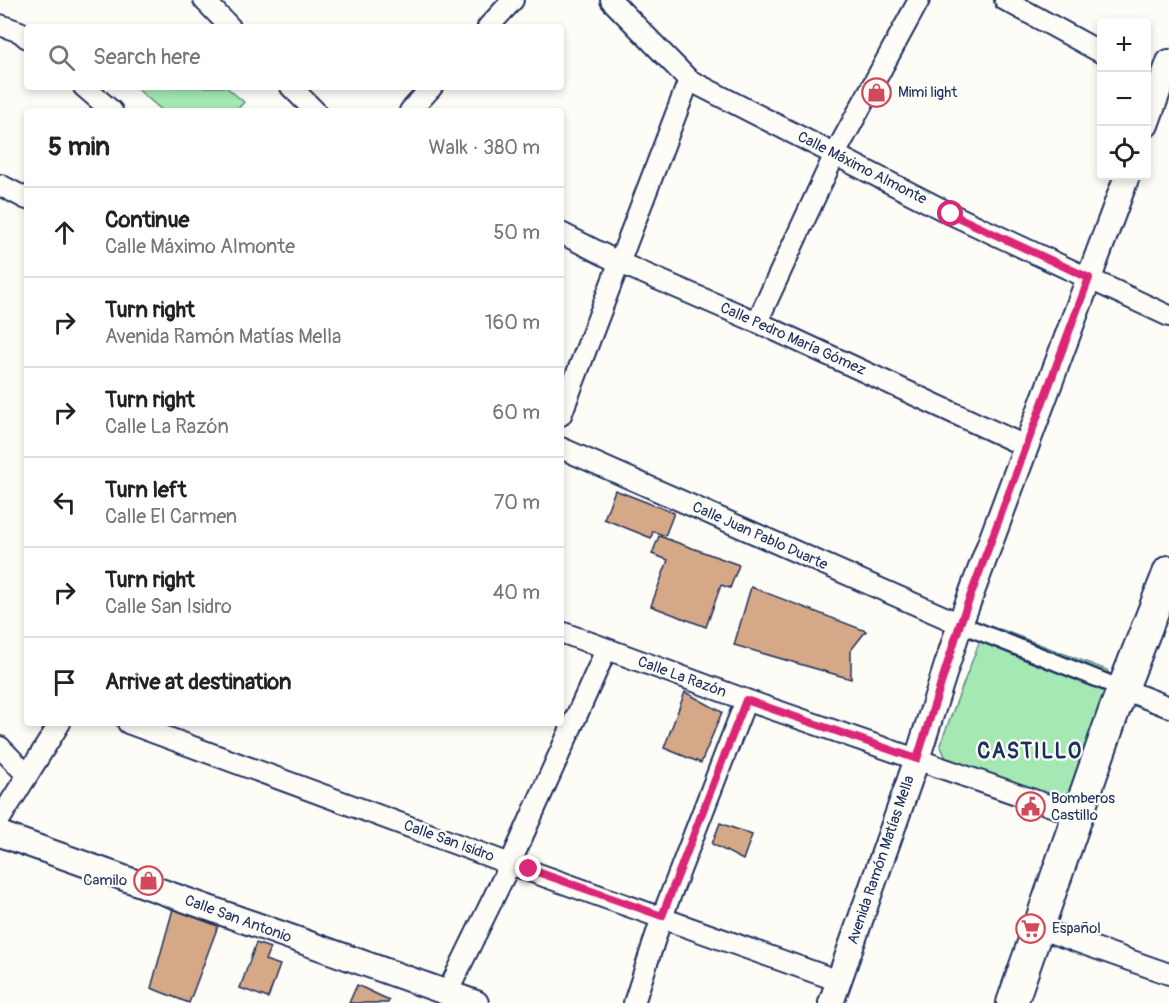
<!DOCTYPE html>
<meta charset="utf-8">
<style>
:root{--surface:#fff;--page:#f2f2f2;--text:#222;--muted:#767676;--line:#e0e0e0}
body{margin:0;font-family:Pangolin,sans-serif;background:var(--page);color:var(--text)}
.controls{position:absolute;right:18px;top:18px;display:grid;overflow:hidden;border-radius:6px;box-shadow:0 3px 9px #0003}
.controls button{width:54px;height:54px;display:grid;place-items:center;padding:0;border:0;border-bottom:2px solid var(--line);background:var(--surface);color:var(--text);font:30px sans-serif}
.stop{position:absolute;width:18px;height:18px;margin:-14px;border:4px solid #db2777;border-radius:50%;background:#fff}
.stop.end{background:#db2777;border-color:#fff;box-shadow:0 2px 6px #0008}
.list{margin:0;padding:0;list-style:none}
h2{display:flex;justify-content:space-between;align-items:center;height:78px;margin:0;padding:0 24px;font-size:26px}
h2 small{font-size:20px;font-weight:400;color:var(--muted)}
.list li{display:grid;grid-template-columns:39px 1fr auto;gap:18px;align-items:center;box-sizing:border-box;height:90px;padding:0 24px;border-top:2px solid var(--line)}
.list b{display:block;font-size:22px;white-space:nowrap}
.list p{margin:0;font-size:20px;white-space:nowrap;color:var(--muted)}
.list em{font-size:20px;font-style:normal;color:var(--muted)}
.icon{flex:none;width:33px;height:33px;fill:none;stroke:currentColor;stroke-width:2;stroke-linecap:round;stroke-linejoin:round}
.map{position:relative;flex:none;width:1169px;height:1003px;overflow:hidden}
.search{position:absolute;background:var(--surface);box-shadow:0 3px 9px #0003;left:24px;top:24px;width:540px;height:66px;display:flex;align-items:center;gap:15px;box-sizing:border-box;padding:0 21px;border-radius:6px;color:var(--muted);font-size:22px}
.panel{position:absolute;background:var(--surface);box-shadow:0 3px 9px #0003;left:24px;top:108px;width:540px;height:618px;border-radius:6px}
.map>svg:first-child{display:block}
</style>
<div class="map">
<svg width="1169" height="1003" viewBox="0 0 1169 1003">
<rect width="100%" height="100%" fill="#fdfcf7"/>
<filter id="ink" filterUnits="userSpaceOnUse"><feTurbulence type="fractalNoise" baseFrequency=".0167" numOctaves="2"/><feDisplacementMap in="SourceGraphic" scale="12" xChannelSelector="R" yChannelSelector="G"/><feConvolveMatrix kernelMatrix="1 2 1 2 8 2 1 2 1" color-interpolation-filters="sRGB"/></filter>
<g filter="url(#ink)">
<g fill="#a4e8b3" stroke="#608c88" stroke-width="1.5">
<polygon points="135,87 226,87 244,102 236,111 163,111"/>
<polygon points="1000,629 1107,670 1112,679 1072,792 1061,798 1047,798 959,765 946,758 940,745 980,640 987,631"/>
</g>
<g fill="#d5a887" stroke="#1b2f5e" stroke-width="1.5">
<polygon points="615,490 674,513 665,536 653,531 651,538 604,519"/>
<polygon points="659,536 739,565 730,588 721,585 706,627 651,606 668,560 652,554"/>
<polygon points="751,587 866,631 851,650 851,679 734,645"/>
<polygon points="685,692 722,712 701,763 664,748"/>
<polygon points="720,823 752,835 743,860 712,844"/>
<polygon points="173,909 218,926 189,1003 151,988"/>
<polygon points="256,943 270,948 265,960 280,965 268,998 240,988"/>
<polygon points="357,985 389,1000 388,1003 349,1003"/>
</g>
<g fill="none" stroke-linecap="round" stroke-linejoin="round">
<defs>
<polyline id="pedestrian" points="960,624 1123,689"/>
<g id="minor">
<polyline points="204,0 230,27"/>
<polyline points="611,0 689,80 951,214 1169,316"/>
<polyline points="1005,0 1102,53"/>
<polyline points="0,25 20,32 27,38"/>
<polyline points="488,27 513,0"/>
<polyline points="84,87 112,111"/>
<polyline points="291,87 315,111"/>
<polyline points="410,111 432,87"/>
<polyline points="0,185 27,199"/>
<polyline points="561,233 620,263 757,322 1025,446"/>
<polyline points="757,322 835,154 919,0"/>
<polyline points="561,415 689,80"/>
<polyline points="561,448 960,624"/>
<polyline points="561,632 746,700 1077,815"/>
<polyline points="1123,689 1169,707"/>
<polyline points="128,723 510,864 839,981"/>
<polyline points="0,747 27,775"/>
<polyline points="0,819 60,723"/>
<polyline points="1038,928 1169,974"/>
<polyline points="447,993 510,864 606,650"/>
<polyline points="634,1003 662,917 746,700"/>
</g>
<g id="tertiary">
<polyline points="1146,125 1169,62"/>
<polyline points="0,834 476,1003"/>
<polyline points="831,1003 917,759 960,624 1127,176"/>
</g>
<polyline id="primary" points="1012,1003 1114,711 1169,571"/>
</defs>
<use href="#pedestrian" stroke="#1b2f5e" stroke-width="20"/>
<use href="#minor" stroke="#1b2f5e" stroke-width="24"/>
<use href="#tertiary" stroke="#1b2f5e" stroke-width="28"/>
<use href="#primary" stroke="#1b2f5e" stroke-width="34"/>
<use href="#pedestrian" stroke="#fdfcf7" stroke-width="15"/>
<use href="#minor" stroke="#fdfcf7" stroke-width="20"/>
<use href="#tertiary" stroke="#fdfcf7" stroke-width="24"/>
<use href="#primary" stroke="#fdfcf7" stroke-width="30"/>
</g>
</g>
<g fill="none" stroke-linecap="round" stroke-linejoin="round" filter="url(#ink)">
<polyline stroke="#db2777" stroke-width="8" points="529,869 662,916 746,700 917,759 960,624 1089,278 951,214"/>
</g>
<defs>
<symbol id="shop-ring" viewBox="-11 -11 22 22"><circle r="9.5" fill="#fdfcf7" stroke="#d1495b" stroke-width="1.5"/><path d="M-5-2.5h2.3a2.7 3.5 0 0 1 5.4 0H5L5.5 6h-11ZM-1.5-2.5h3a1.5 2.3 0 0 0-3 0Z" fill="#d1495b"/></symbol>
<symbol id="civic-ring" viewBox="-11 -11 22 22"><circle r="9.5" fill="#fdfcf7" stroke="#d1495b" stroke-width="1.5"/><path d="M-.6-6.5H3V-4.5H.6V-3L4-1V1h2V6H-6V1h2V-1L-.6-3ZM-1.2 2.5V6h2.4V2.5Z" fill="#d1495b"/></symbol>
<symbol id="supermarket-ring" viewBox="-11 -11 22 22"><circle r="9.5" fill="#fdfcf7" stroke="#d1495b" stroke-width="1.5"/><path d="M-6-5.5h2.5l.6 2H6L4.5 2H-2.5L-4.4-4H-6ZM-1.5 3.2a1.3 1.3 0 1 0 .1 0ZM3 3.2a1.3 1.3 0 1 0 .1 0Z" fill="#d1495b"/></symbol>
</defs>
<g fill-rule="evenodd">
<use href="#shop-ring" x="860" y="76" width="33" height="33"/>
<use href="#civic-ring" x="1014" y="790" width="33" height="33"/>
<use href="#shop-ring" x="132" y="864" width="33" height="33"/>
<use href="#supermarket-ring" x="1014" y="912" width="33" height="33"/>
</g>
<g text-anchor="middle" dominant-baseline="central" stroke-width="4.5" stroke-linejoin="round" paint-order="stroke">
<g font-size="15" fill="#1b2f5e" stroke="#fdfcf7" text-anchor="start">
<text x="898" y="92">Mimi light</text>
<text x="1051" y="798">Bomberos<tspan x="1051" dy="17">Castillo</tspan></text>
<text x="127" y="880" text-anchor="end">Camilo</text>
<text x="1052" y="928">Español</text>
</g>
<g font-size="15" fill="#1b2f5e" stroke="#fdfcf7">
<text transform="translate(862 168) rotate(27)">Calle Máximo Almonte</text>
<text transform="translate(793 339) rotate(24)">Calle Pedro María Gómez</text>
<text transform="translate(760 536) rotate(24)">Calle Juan Pablo Duarte</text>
<text transform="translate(682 677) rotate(20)">Calle La Razón</text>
<text transform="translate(449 841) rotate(20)">Calle San Isidro</text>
<text transform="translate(881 860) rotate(-71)">Avenida Ramón Matías Mella</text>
<text transform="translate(238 919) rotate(20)">Calle San Antonio</text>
</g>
<g font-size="21" font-weight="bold" letter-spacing="1.5" fill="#1b2f5e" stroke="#fdfcf7">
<text x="1030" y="751">CASTILLO</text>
</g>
</g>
</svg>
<div class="controls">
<button>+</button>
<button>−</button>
<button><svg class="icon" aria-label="locate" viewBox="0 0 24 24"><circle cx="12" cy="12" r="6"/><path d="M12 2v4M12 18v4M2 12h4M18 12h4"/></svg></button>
</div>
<div class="stop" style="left:951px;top:214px"></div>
<div class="stop end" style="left:529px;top:869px"></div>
<div class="search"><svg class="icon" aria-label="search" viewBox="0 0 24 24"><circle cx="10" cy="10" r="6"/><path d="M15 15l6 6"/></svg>Search here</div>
<section class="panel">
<h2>5 min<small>Walk · 380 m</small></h2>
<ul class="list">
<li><svg class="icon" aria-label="ahead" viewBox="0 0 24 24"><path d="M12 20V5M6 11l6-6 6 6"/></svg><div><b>Continue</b><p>Calle Máximo Almonte</p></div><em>50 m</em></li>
<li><svg class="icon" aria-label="right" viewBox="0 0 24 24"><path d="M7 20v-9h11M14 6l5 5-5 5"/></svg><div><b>Turn right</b><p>Avenida Ramón Matías Mella</p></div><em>160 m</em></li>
<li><svg class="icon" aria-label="right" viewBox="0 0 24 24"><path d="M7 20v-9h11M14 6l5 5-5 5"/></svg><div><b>Turn right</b><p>Calle La Razón</p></div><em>60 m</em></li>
<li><svg class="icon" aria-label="left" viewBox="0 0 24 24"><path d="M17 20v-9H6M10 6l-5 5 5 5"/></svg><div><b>Turn left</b><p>Calle El Carmen</p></div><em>70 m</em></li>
<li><svg class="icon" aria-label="right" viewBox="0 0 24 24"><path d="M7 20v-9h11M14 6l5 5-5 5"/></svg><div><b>Turn right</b><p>Calle San Isidro</p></div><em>40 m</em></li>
<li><svg class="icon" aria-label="arrive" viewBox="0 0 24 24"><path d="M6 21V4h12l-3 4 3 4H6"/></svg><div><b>Arrive at destination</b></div></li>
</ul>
</section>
</div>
